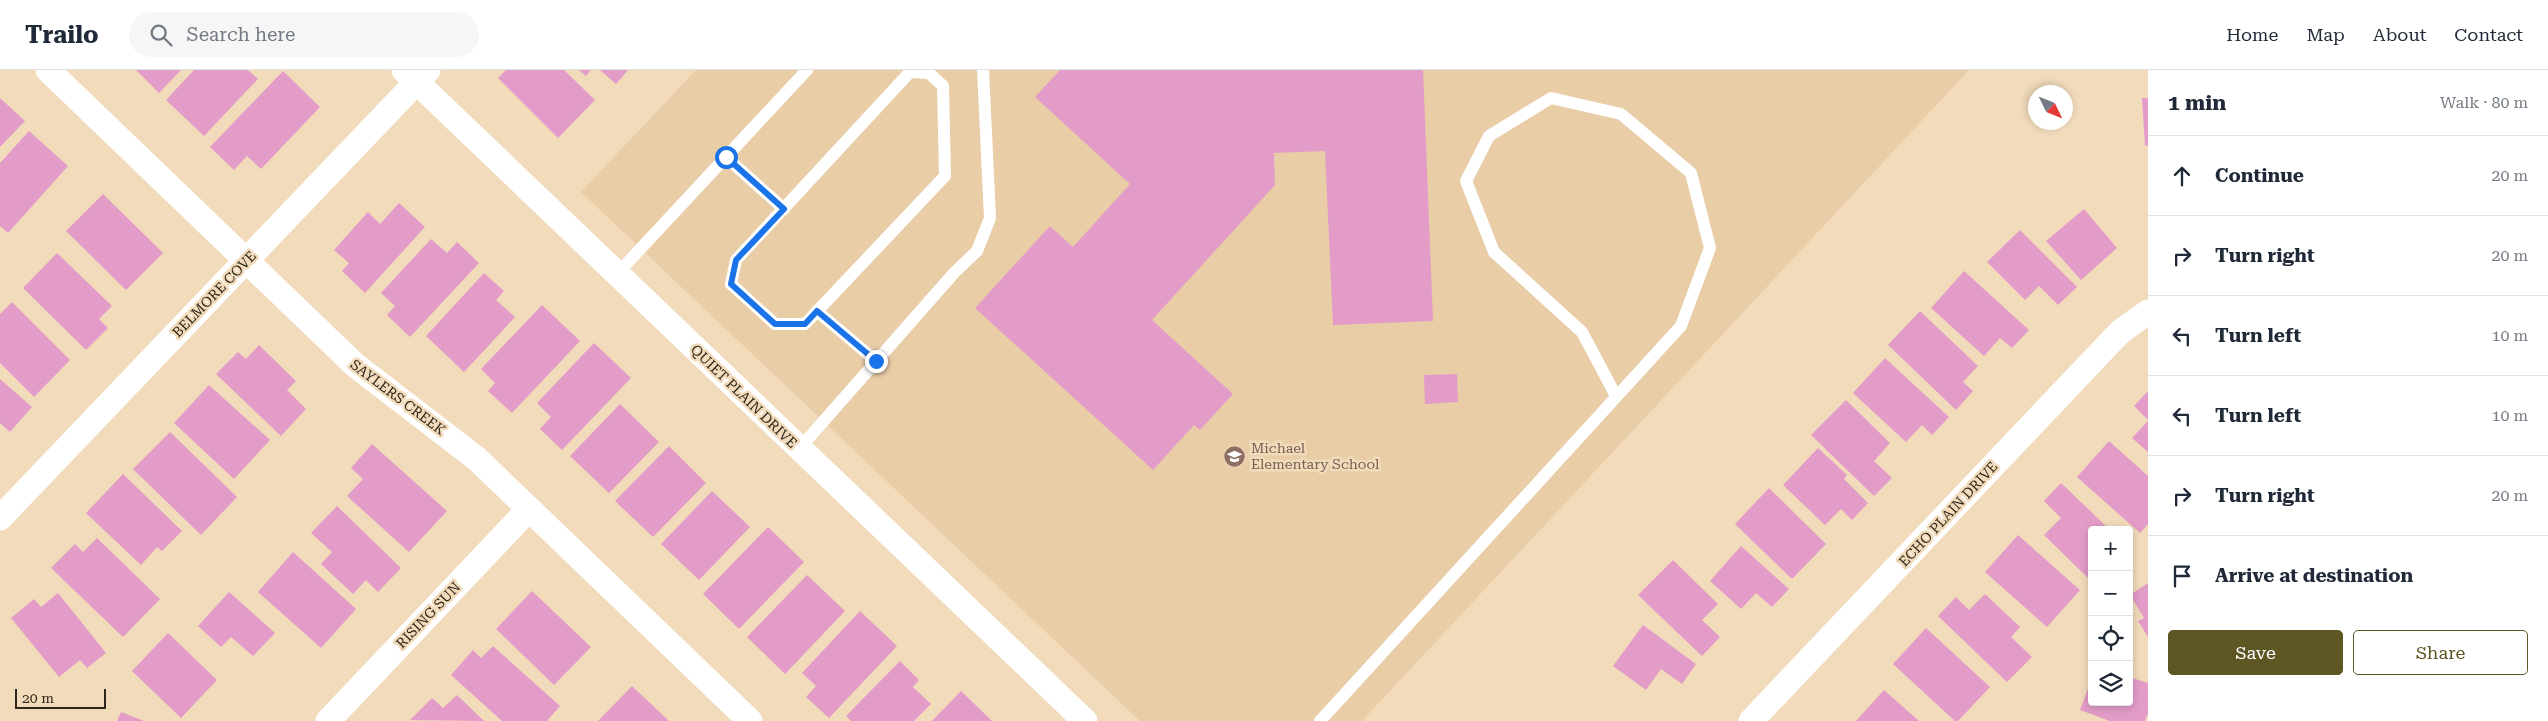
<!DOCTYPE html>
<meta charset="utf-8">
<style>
:root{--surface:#fff;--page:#f6f6f7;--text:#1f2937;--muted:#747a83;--line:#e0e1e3;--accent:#5e5724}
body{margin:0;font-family:"Roboto Serif",serif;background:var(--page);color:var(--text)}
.controls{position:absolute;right:15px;bottom:15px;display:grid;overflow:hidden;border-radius:5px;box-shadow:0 2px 8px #0003}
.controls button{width:45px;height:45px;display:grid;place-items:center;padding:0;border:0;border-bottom:1px solid var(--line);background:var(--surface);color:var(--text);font:25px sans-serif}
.compass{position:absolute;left:2028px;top:15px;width:45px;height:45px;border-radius:50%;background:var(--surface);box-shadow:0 2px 8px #0003;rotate:133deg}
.scale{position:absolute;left:15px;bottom:12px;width:91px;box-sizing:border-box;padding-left:5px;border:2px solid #2e261a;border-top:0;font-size:14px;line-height:18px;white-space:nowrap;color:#2e261a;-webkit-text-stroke:4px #f1dbbb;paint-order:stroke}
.stop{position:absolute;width:15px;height:15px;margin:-11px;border:4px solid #1a73e8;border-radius:50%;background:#fff}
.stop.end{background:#1a73e8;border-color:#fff;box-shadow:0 1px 5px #0008}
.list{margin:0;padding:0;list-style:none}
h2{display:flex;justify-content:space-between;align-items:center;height:65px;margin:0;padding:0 20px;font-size:21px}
h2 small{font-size:16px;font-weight:400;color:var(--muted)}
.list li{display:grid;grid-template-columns:32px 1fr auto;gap:15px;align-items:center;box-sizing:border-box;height:80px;padding:0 20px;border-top:1px solid var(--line)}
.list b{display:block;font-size:19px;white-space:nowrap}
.list em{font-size:16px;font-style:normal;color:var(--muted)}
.actions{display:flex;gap:10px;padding:15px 20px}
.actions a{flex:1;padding:11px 0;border:1px solid var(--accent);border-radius:5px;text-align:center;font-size:18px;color:var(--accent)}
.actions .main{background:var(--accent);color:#fff}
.icon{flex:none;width:28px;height:28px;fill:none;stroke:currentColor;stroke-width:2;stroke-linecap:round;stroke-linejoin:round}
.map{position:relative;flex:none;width:2148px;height:651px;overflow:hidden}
header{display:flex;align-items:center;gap:30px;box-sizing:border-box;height:70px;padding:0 25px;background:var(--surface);border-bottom:1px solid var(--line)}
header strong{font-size:24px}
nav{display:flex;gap:28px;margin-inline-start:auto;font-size:18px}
.search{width:350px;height:45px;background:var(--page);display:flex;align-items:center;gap:12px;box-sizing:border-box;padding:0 18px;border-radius:28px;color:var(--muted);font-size:19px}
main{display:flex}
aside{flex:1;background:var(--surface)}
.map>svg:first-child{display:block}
</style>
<header>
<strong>Trailo</strong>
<div class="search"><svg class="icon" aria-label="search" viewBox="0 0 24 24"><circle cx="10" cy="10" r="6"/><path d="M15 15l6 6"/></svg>Search here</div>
<nav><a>Home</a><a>Map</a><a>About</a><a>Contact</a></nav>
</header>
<main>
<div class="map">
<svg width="2148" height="651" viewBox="0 0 2148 651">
<rect width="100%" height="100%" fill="#f1dbbb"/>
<polygon fill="#e8cda7" points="696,0 1969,0 1362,651 1140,651 581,122"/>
<g fill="#e39cc8">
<polygon points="136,0 181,0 159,23"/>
<polygon points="194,0 248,0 258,9 204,66 166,30"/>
<polygon points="506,0 564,0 595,30 558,68 498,8"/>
<polygon points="579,0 591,0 586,6"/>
<polygon points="600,0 628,0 616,14"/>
<polygon points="1060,0 1423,0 1433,251 1333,255 1325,81 1274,83 1275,115 1152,250 1233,324 1200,360 1194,355 1153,400 975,238 1050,156 1073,177 1130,114 1035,27"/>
<polygon points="283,1 320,37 261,99 247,86 234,100 210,77"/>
<polygon points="0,28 25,51 0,77"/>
<polygon points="2142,28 2148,28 2148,75 2145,76"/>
<polygon points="29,61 68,96 8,163 0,156 0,93"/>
<polygon points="103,124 163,183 126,220 66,161"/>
<polygon points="399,133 425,157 365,223 342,201 349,193 334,180 368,142 380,154"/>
<polygon points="2084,139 2117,178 2081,210 2046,171"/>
<polygon points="2020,160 2077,217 2058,235 2039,216 2025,230 1987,192"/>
<polygon points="431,169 447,183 457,172 479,193 410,267 387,245 395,236 381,223"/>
<polygon points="57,183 112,236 99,249 108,258 86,280 23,218"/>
<polygon points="1964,201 2029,260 2012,278 2000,268 1984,286 1931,238"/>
<polygon points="484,203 504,221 496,230 515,247 464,302 426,266"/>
<polygon points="12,232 70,290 34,327 0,293 0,244"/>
<polygon points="542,235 580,271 512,343 488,321 495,313 481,299"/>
<polygon points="1920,241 1978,296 1963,312 1973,321 1956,340 1888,275"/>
<polygon points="594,273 631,308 562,380 540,359 551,347 537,333"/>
<polygon points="259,275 296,311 287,320 306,339 281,366 216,304 238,282 246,289"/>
<polygon points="1885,288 1949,347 1932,365 1922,355 1906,372 1853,323"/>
<polygon points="1457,304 1458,332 1425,334 1424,305"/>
<polygon points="0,309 32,337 10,362 0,353"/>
<polygon points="209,315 270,370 234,409 174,353"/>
<polygon points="2148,321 2148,350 2134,336"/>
<polygon points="1846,330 1890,373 1874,391 1892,408 1874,426 1811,365"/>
<polygon points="620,334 659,372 609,423 570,386"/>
<polygon points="2148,351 2148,382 2132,368"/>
<polygon points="170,362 237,427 201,465 133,399"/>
<polygon points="2109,371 2148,406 2148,454 2140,463 2077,407"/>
<polygon points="372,374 447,441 409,482 347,426 363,409 351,398"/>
<polygon points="669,376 706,413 653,467 615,431"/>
<polygon points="1818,378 1847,405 1844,409 1868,433 1852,450 1841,439 1825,455 1783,415"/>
<polygon points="123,404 182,461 162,481 157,477 141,495 86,443"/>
<polygon points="2061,413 2107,457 2104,460 2092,460 2092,504 2088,508 2044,465 2061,448 2044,431"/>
<polygon points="1769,418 1826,474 1792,509 1735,454"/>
<polygon points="712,421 750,457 699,510 661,474"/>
<polygon points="337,436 401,498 378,522 366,510 353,524 321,494 332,482 311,463"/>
<polygon points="768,457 804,492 739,559 703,524"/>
<polygon points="2018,465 2080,520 2047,557 1985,502"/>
<polygon points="97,468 160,529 123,567 51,498 75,474 83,482"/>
<polygon points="1741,476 1789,519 1772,537 1756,523 1741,539 1710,511"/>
<polygon points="293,482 356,539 321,578 258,522"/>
<polygon points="1673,490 1718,534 1702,550 1720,567 1702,586 1638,525"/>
<polygon points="807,505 845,541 785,604 747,567"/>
<polygon points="2148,513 2148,567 2138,551 2144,548 2130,525"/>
<polygon points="532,521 591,577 554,615 496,559"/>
<polygon points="229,522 275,563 253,586 231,567 221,577 198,556"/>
<polygon points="58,523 106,583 87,598 80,590 59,607 11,548 34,529 41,537"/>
<polygon points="1985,524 2020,557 2011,567 2032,587 2007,612 1938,546 1956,527 1969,540"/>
<polygon points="860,541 897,576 829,648 806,627 816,616 802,603"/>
<polygon points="1643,555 1696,594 1682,614 1661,599 1646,620 1613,596"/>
<polygon points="1926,558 1990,617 1958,651 1955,651 1893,594"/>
<polygon points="168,563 217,610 181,648 132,601"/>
<polygon points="493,576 560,636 547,651 502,651 451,605 473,580 481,588"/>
<polygon points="900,591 919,610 913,617 931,634 914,651 851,651 846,646"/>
<polygon points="2129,607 2148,613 2148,643 2145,651 2110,651 2080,640 2092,608 2092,632 2129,632"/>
<polygon points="632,616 669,651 598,651"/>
<polygon points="1884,620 1919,651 1856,651"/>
<polygon points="961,621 992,651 932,651"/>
<polygon points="457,625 484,651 410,650 432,628 443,638"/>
<polygon points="121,642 144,651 117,651"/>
</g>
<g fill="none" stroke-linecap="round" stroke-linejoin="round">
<g stroke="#fff" stroke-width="12">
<polygon points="910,2 929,3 943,16 945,106 805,254 775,254 731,214 736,190"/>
<polyline points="726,87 784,139"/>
<polyline points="616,205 807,0"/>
<polyline points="817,241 876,291"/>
<polyline points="799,379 954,203 977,181 990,148 983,0"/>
<polyline points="1320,651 1681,256 1710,178 1691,103 1621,44 1551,28 1489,66 1466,111 1494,182 1582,262 1616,326"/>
</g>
<g stroke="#fff" stroke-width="25">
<polyline points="48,0 355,295 477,389 750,651"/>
<polyline points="404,0 1085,651"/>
<polyline points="0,448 428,0"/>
<polyline points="328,651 529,439"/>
<polyline points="1751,651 2120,262 2148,242"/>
</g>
</g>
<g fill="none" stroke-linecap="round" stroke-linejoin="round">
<polyline stroke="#1a73e8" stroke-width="6" points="726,87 784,139 736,190 731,214 775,254 805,254 817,241 876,291"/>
</g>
<defs>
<symbol id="school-disc" viewBox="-11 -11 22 22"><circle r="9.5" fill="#8d6e63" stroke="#f1dbbb"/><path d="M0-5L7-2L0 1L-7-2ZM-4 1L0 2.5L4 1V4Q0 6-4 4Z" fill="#fff"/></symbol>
</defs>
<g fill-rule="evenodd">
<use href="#school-disc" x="1222" y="374" width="25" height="25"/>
</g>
<g text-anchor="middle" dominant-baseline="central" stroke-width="5" stroke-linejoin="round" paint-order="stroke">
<g font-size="14" fill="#2e261a" stroke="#f1dbbb">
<text transform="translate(214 224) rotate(-46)">BELMORE COVE</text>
<text transform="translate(744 326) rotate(44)">QUIET PLAIN DRIVE</text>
<text transform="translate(398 327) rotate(37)">SAYLERS CREEK</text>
<text transform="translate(1948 444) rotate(-47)">ECHO PLAIN DRIVE</text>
<text transform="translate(428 545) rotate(-46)">RISING SUN</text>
</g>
<g font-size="14" fill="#785e54" stroke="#f1dbbb" text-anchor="start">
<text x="1251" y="378">Michael<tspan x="1251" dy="16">Elementary School</tspan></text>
</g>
</g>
</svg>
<div class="controls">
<button>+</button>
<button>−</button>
<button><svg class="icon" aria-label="locate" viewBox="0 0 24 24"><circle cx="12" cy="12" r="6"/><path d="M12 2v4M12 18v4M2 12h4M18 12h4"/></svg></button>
<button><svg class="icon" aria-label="layers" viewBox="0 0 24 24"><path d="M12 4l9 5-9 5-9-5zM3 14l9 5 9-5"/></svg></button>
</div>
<svg class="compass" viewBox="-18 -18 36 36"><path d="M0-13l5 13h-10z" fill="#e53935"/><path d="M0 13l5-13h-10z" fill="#747a83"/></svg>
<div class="scale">20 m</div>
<div class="stop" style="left:726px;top:87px"></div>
<div class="stop end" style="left:876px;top:291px"></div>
</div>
<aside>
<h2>1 min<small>Walk · 80 m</small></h2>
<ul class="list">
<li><svg class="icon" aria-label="ahead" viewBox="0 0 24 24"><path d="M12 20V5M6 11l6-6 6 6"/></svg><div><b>Continue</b></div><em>20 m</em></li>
<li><svg class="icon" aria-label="right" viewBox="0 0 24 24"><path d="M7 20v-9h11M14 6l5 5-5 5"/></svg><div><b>Turn right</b></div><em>20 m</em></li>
<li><svg class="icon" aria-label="left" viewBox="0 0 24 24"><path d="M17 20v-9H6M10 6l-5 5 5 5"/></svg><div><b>Turn left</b></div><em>10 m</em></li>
<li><svg class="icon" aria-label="left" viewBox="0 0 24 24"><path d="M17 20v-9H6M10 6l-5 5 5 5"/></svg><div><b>Turn left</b></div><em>10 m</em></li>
<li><svg class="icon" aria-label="right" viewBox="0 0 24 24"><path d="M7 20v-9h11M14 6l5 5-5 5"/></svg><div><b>Turn right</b></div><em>20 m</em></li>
<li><svg class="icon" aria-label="arrive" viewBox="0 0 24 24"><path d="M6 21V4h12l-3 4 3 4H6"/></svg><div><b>Arrive at destination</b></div></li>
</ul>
<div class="actions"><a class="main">Save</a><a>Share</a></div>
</aside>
</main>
